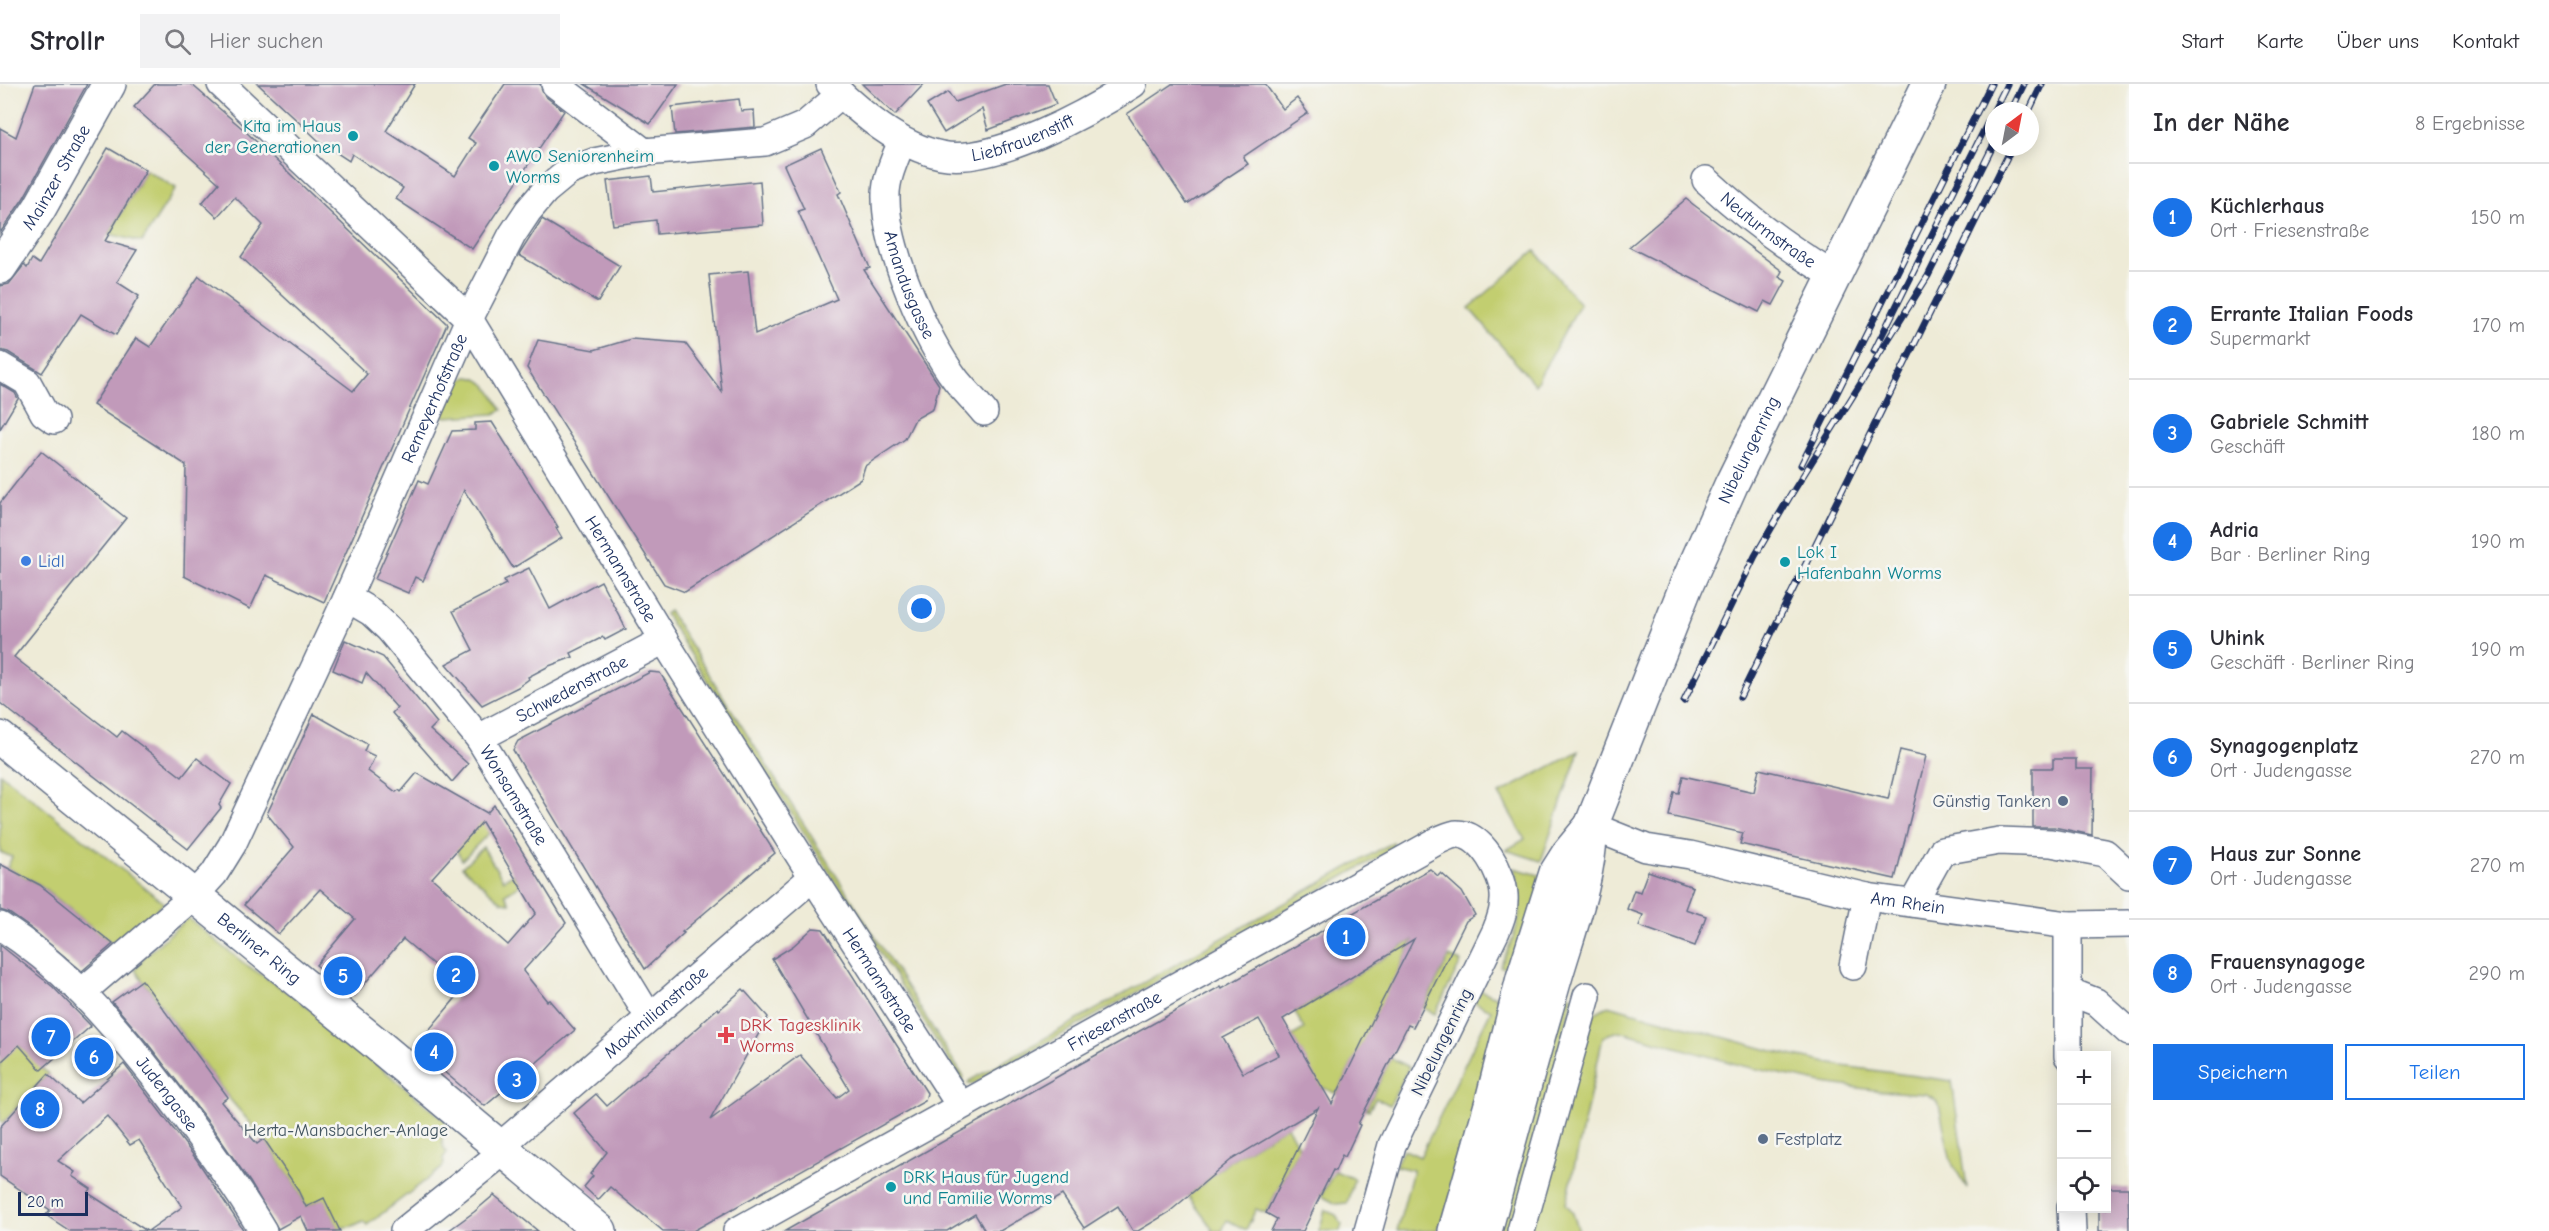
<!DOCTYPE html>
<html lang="de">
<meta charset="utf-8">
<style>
:root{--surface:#fff;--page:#f2f2f3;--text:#2b2b33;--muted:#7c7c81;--line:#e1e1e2;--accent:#1a73e8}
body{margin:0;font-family:"Comic Neue",sans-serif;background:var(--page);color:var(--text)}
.controls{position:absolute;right:18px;bottom:18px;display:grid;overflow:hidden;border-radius:0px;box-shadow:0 3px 15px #0003}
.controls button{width:54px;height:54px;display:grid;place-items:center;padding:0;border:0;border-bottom:2px solid var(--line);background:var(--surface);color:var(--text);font:30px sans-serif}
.compass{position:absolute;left:1985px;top:18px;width:54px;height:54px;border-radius:50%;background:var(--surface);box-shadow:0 3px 15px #0003;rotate:32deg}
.scale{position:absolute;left:18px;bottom:15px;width:70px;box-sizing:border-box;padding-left:6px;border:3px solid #1b2f5e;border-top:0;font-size:16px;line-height:21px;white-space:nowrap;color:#1b2f5e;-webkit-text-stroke:4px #f6f6f2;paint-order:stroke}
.you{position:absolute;left:922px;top:525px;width:21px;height:21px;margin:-15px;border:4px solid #fff;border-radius:50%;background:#1a73e8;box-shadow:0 0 0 9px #1a73e833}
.badge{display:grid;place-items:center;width:39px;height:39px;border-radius:50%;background:var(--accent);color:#fff;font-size:20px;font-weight:700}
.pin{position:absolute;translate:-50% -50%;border:3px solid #fff;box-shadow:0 2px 6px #0006}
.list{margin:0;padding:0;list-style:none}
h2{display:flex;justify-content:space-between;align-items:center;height:78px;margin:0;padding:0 24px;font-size:26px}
h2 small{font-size:20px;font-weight:400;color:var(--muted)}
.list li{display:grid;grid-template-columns:39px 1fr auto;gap:18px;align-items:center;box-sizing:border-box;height:108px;padding:0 24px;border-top:2px solid var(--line)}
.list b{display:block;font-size:22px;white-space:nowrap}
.list p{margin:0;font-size:20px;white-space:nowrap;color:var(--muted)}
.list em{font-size:20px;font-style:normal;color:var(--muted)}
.actions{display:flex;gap:12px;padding:18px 24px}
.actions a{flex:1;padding:14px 0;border:2px solid var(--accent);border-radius:0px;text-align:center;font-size:21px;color:var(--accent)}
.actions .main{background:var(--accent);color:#fff}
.icon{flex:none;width:33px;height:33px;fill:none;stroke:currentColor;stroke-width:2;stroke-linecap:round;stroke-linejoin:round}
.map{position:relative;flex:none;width:2129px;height:1147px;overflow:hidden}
header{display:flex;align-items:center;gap:36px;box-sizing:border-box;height:84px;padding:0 30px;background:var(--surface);border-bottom:2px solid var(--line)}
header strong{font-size:28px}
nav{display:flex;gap:33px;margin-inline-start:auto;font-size:21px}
.search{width:420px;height:54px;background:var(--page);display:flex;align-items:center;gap:15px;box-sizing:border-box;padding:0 21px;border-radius:0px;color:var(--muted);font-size:22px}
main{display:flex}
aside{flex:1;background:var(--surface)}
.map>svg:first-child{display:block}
</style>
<header>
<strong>Strollr</strong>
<div class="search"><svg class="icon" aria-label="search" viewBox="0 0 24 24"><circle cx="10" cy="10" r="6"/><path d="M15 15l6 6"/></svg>Hier suchen</div>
<nav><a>Start</a><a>Karte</a><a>Über uns</a><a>Kontakt</a></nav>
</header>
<main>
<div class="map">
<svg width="2129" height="1147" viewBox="0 0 2129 1147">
<rect width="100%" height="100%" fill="#f6f6f2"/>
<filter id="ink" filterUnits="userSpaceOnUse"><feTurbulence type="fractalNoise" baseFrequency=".0167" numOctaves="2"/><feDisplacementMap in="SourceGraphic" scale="12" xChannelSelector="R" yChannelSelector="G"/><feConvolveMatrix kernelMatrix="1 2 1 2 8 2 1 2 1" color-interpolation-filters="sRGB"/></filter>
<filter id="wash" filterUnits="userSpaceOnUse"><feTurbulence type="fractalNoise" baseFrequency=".008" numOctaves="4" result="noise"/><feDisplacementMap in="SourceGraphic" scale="24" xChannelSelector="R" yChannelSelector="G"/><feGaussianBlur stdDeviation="1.35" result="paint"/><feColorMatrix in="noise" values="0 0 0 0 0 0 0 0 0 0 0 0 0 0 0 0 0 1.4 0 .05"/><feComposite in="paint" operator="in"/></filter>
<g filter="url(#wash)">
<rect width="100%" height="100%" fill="#eeebd7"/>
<g fill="#c2ce70" stroke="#6e7e67" stroke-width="1.5">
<polygon points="146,86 176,104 142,158 109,150"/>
<polygon points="1535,167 1580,220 1535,301 1469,224"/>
<path d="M467,293C486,293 493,311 502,326L494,330L446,333L440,330L454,300Z"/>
<polygon points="669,527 963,992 963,999 665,530"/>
<polygon points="1579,667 1541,777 1506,766 1525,755 1499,710"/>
<polygon points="0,689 164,819 114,861 40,801 7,784 12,773 0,768"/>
<polygon points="483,734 491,747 462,776 456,765"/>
<polygon points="1393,758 1393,765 975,999 968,1000 969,997"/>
<polygon points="483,763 503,796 513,790 520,801 505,810 510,819 502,818 462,783"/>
<path d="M1514,784L1546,793L1447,1127L1436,1147H1397L1413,1086L1395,1082L1403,1065L1420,1073L1491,926L1474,918L1480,906L1498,914L1510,887L1500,882C1519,845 1526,825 1514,784Z"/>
<path d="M188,834L245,880L295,913L448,1039C443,1050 438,1058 447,1069L443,1074L444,1079L442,1084L367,1141L363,1137L353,1142L338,1144L324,1115L306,1123L297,1104L264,1055L228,1013L135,886L144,873Z"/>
<polygon points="1414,855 1337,1010 1321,1003 1292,952 1304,945 1295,928"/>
<polygon points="1449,873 1461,878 1435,930 1423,924"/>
<polygon points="1564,909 1573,912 1516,1147 1498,1147"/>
<polygon points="1612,922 1776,968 1842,982 1952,997 1967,1104 1951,1078 1939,1021 1935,1015 1926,1010 1881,1007 1823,999 1743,982 1620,947 1609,950 1603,953 1566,1120 1572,1127 1579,1147 1527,1147 1593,930 1606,923"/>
<polygon points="19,961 48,990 3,1039 0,1036 0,965"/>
<polygon points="1391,974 1409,983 1390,1021 1376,1014 1369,1026 1366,1025"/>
<polygon points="1287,1042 1304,1072 1296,1069 1266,1129 1256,1125 1246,1146 1227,1136 1222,1147 1211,1147 1212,1144 1188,1112 1231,1076"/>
<polygon points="1335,1087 1354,1095 1347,1119 1336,1120 1321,1112"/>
<polygon points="1325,1126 1336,1131 1342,1140 1340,1147 1319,1147"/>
</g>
<g id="blocks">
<g fill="#c19aba" fill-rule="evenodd">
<polygon points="35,0 87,0 23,115 0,149 0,44 16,53"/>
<polygon points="155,0 191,0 243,45 447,240 324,518 266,491 250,525 184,492 186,381 93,321 136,254 150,263 199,192 353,307 367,290 241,173 263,141 235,113 217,133 202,119 219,99 134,23"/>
<polygon points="258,0 415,0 386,47 455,92 476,59 468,54 505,0 540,0 545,12 564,27 472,165 396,115 403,104 352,70 349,77 320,58"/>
<polygon points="584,0 678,0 650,40"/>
<polygon points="862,0 924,0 895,31"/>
<polygon points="1006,0 1048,0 1056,20 988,46 982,25 944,49 927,21 948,8 955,18"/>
<polygon points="1172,0 1265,0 1283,25 1297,14 1308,29 1243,73 1248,80 1187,120 1127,30"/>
<polygon points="739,15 741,27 754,26 755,43 675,50 672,23"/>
<polygon points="108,64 146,86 105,157 137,166 117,198 139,212 116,251 81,230 42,289 8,268 0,266 0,202 9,200 24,181 27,184 32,175 39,180"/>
<polygon points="821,64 841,108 838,110 870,184 864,186 939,301 933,325 915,335 905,355 865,382 861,395 685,508 664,500 527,284 538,256 594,266 631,255 685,259 722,308 709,191 748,187 755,250 837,215 798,127 804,125 784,81"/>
<polygon points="651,92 653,108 760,97 763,141 657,150 656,136 613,141 607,97"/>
<polygon points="1686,115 1782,187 1779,193 1786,197 1773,221 1765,217 1759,228 1629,163"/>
<polygon points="542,135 620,182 598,218 519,171"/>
<polygon points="0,300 15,309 18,315 0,345"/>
<polygon points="492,338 558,443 556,444 562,454 513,484 464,406 423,497 415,493 408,509 375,495 419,396 428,400 452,347 475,346 475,339"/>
<polygon points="41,367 126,434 14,573 117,653 122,647 182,693 197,674 231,700 219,721 221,724 188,765 0,619 0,419"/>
<polygon points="529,484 550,525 601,497 626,545 605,556 603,553 571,569 573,573 549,582 528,593 529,595 518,603 482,621 446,580 473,566 453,527 506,500 504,496"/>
<polygon points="345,556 383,573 437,639 430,646 468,680 452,698 392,629 397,624 366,589 362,599 333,586"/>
<polygon points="650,588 660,589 775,769 682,848 684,849 645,885 513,666 518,657"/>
<path d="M314,630L367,660L364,667L375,672L368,687L396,708L399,706L401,708L417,689L487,729L494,721L566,839L523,887L547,917L549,916L575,946L485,1022L418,966L427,954L424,952L459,910L449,902L453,897L403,855L354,912L316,881L355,835L320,805L279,850L244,821L294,763L267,730ZM482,738L536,829L508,861L432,794Z"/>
<polygon points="1900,666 1926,672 1895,795 1740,760 1743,749 1669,732 1674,708 1679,709 1683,692 1754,708 1759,685 1888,715"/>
<polygon points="2053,675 2076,675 2076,685 2093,685 2092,751 2054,743 2033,743 2033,684 2053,684"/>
<polygon points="0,780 40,801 113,860 82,887 32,845 9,829 0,826"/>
<path d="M1430,785L1438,792L1441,789L1462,808L1475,831L1466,837L1413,943L1408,941L1358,1040L1360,1041L1345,1073L1342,1071L1335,1087L1333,1086L1303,1147H1271L1277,1135L1266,1129L1318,1024L1231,1076L1168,1129L1138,1147H1133L1118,1122L1084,1144L1062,1111L1000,1147H985L975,1130L947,1147H785L1080,980L1221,902L1222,904ZM1414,855L1378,925L1332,1020L1283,935ZM1259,935L1279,971L1243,989L1223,954Z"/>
<polygon points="1648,787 1693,803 1685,825 1706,832 1695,862 1639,842 1643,831 1627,825 1634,806 1640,808"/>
<polygon points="813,844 823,845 927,1009 925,1017 693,1147 663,1147 610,1103 598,1116 584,1103 593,1092 590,1090 607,1068 574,1029 596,1010 607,1022 702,940 701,939 718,924 719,926 743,905 768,933 710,1036 800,971 837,1014 849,1005 772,875 793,862"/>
<polygon points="0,861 53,903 91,942 41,986 19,961 0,979"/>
<polygon points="142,896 228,1013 221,1018 257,1060 264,1055 297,1104 306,1123 324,1114 340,1147 308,1147 301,1132 278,1145 250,1098 209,1039 148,960 112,918"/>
<polygon points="124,980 197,1076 244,1147 148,1147 182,1123 139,1056 130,1061 107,1032 58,1077 75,1088 72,1092 91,1105 88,1109 147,1147 70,1147 46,1131 50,1126 0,1092 0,1043 48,990 80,1019"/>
<polygon points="2106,1104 2128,1104 2129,1147 2099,1147 2099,1125 2106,1125"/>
<polygon points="494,1111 538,1147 448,1147 474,1128"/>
</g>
</g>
</g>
<g filter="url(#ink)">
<use href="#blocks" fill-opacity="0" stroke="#657188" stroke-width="1.5"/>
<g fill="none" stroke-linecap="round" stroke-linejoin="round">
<defs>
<g id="minor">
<path id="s1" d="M221,0L469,235L664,556L813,793L960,1021"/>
<polyline points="555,0 644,68"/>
<path id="s2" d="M830,0C861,29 898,62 941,71C993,82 1090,28 1133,0"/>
<path id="s3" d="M902,57C895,75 885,95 886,114C886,165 926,256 956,296C965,307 975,317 984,328"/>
<path id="s4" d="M1706,96C1746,133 1787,164 1834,192"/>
<polyline points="0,282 27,298 44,329 54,336"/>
<path id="s5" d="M347,514L371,528L389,545L479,654L649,933"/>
<path id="s6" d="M479,654L664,556"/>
<path id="s7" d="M1591,742L1646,764L1690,771L1867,813L2068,841L2129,840"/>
<polyline points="1913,819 1942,767 1999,757 2051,759 2105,769 2129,791"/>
<polyline points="2068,841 2068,972"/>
<path id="s8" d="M0,842C62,881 108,934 153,991C192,1041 230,1092 263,1147"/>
<polyline points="1853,882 1867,813"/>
<polyline points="2068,907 2096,918 2129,948"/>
<path id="s9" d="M82,908L193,813L214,790L232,761L347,514L469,235L512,151L528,127L545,107L568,88L594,78L644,68L765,58L805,41L841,10"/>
<path id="s10" d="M499,1063L813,793"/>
<polyline points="2071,1124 2072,1147"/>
<polyline points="404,1147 504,1067"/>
<path id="s11" d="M737,1147L1439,756C1444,754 1452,750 1457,750C1482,750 1503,790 1504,811C1505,824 1501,835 1496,847L1392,1061L1368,1147"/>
<polyline points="1521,1147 1587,912"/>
</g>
<g id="major">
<path id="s12" d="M0,183L39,125L109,0"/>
<path id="s13" d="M0,654L373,957L600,1147"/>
<path id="s14" d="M1591,742L1686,502L1731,401L1929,0"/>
</g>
<g id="highway">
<polyline points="1455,1147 1492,1017 1523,894 1556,789 1568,770 1591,742"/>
<path d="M1485,1147C1507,1066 1528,986 1552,905C1567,851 1589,799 1591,742"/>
</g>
</defs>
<use href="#minor" stroke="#657188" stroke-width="30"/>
<use href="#major" stroke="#657188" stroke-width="36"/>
<use href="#highway" stroke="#657188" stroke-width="36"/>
<use href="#minor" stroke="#fff" stroke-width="27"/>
<use href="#major" stroke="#fff" stroke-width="33"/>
<use href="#highway" stroke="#fff" stroke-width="33"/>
<defs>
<g id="rail">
<polyline points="2011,27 2024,0"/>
<polyline points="2029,27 2042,0"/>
<polyline points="1874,267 2007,0"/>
<polyline points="1801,381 1991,0"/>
<polyline points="1740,613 2012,63"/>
<polyline points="1684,617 1755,472 1789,414 1928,192 1994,60"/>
</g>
</defs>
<use href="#rail" stroke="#1b2f5e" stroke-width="7"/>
<use href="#rail" stroke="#f6f6f2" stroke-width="4.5" stroke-dasharray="14" stroke-linecap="butt"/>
</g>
</g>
<g fill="#0f9aa8" stroke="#f6f6f2" stroke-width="2">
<circle cx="353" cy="52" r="6"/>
<circle cx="494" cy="82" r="6"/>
<circle cx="1785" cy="478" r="6"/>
<circle cx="891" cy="1103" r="6"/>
</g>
<circle fill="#3f7fe0" stroke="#f6f6f2" stroke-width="2" cx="26" cy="477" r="6"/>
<g fill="#5c6f8a" stroke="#f6f6f2" stroke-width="2">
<circle cx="2063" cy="717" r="6"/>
<circle cx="1763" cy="1055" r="6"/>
</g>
<path fill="#e0444e" stroke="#f6f6f2" stroke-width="2" d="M723 942h6v6h6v6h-6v6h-6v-6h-6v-6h6z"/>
<g text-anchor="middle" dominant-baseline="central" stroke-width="5" stroke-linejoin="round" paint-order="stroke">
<g font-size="18" fill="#0d838f" stroke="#f6f6f2" text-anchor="start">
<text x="341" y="42" text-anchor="end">Kita im Haus<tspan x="341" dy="21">der Generationen</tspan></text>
<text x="506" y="72">AWO Seniorenheim<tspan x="506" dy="21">Worms</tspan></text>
<text x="1797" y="468">Lok I<tspan x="1797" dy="21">Hafenbahn Worms</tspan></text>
<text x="903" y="1093">DRK Haus für Jugend<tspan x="903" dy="21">und Familie Worms</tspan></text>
</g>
<g font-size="18" fill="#1b2f5e" stroke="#f6f6f2">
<text stroke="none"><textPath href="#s2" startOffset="218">Liebfrauenstift</textPath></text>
<text stroke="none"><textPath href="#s12" startOffset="106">Mainzer Straße</textPath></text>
<text stroke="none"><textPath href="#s4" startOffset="80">Neuturmstraße</textPath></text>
<text stroke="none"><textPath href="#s3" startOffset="150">Amandusgasse</textPath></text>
<text stroke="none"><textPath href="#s9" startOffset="702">Remeyerhofstraße</textPath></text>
<text stroke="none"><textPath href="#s14" startOffset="408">Nibelungenring</textPath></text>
<text stroke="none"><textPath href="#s1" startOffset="634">Hermannstraße</textPath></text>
<text stroke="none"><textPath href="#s6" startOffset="105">Schwedenstraße</textPath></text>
<text stroke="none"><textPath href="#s5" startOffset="261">Wonsamstraße</textPath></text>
<text stroke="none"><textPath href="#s7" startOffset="327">Am Rhein</textPath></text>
<text stroke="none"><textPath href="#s13" startOffset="334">Berliner Ring</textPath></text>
<text stroke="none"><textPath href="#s1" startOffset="1120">Hermannstraße</textPath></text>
<text stroke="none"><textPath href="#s10" startOffset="207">Maximilianstraße</textPath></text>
<text stroke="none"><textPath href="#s11" startOffset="432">Friesenstraße</textPath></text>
<text transform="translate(1442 958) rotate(-64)">Nibelungenring</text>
<text stroke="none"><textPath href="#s8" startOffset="238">Judengasse</textPath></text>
</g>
<g font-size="18" fill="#366cbe" stroke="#f6f6f2" text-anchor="start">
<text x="38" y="477">Lidl</text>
</g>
<g font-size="18" fill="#4e5e75" stroke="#f6f6f2" text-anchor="end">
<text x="2051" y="717">Günstig Tanken</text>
<text x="1775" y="1055" text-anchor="start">Festplatz</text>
</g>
<g font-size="18" fill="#be3a42" stroke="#f6f6f2" text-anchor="start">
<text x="740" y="941">DRK Tagesklinik<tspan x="740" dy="21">Worms</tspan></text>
</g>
<g font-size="18" fill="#455762" stroke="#f6f6f2">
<text x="346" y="1046">Herta-Mansbacher-Anlage</text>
</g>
</g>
</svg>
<div class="controls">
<button>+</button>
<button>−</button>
<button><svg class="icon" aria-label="locate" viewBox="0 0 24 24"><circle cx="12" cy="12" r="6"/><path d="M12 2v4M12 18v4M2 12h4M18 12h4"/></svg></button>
</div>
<svg class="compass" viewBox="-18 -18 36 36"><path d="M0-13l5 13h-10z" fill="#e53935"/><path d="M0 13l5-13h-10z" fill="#7c7c81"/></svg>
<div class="scale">20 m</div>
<div class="you"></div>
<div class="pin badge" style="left:1346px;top:853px">1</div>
<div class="pin badge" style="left:456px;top:891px">2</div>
<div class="pin badge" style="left:517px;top:996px">3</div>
<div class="pin badge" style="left:434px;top:968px">4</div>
<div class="pin badge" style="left:343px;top:892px">5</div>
<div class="pin badge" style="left:94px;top:973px">6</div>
<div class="pin badge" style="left:51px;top:953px">7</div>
<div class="pin badge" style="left:40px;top:1025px">8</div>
</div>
<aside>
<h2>In der Nähe<small>8 Ergebnisse</small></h2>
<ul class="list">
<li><span class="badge">1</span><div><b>Küchlerhaus</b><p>Ort · Friesenstraße</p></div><em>150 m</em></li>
<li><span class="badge">2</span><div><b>Errante Italian Foods</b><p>Supermarkt</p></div><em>170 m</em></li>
<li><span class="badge">3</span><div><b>Gabriele Schmitt</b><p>Geschäft</p></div><em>180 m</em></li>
<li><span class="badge">4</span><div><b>Adria</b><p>Bar · Berliner Ring</p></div><em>190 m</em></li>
<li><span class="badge">5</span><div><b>Uhink</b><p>Geschäft · Berliner Ring</p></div><em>190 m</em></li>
<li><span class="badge">6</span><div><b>Synagogenplatz</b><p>Ort · Judengasse</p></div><em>270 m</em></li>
<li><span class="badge">7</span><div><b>Haus zur Sonne</b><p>Ort · Judengasse</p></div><em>270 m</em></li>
<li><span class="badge">8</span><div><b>Frauensynagoge</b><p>Ort · Judengasse</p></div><em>290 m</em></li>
</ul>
<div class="actions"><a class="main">Speichern</a><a>Teilen</a></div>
</aside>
</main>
